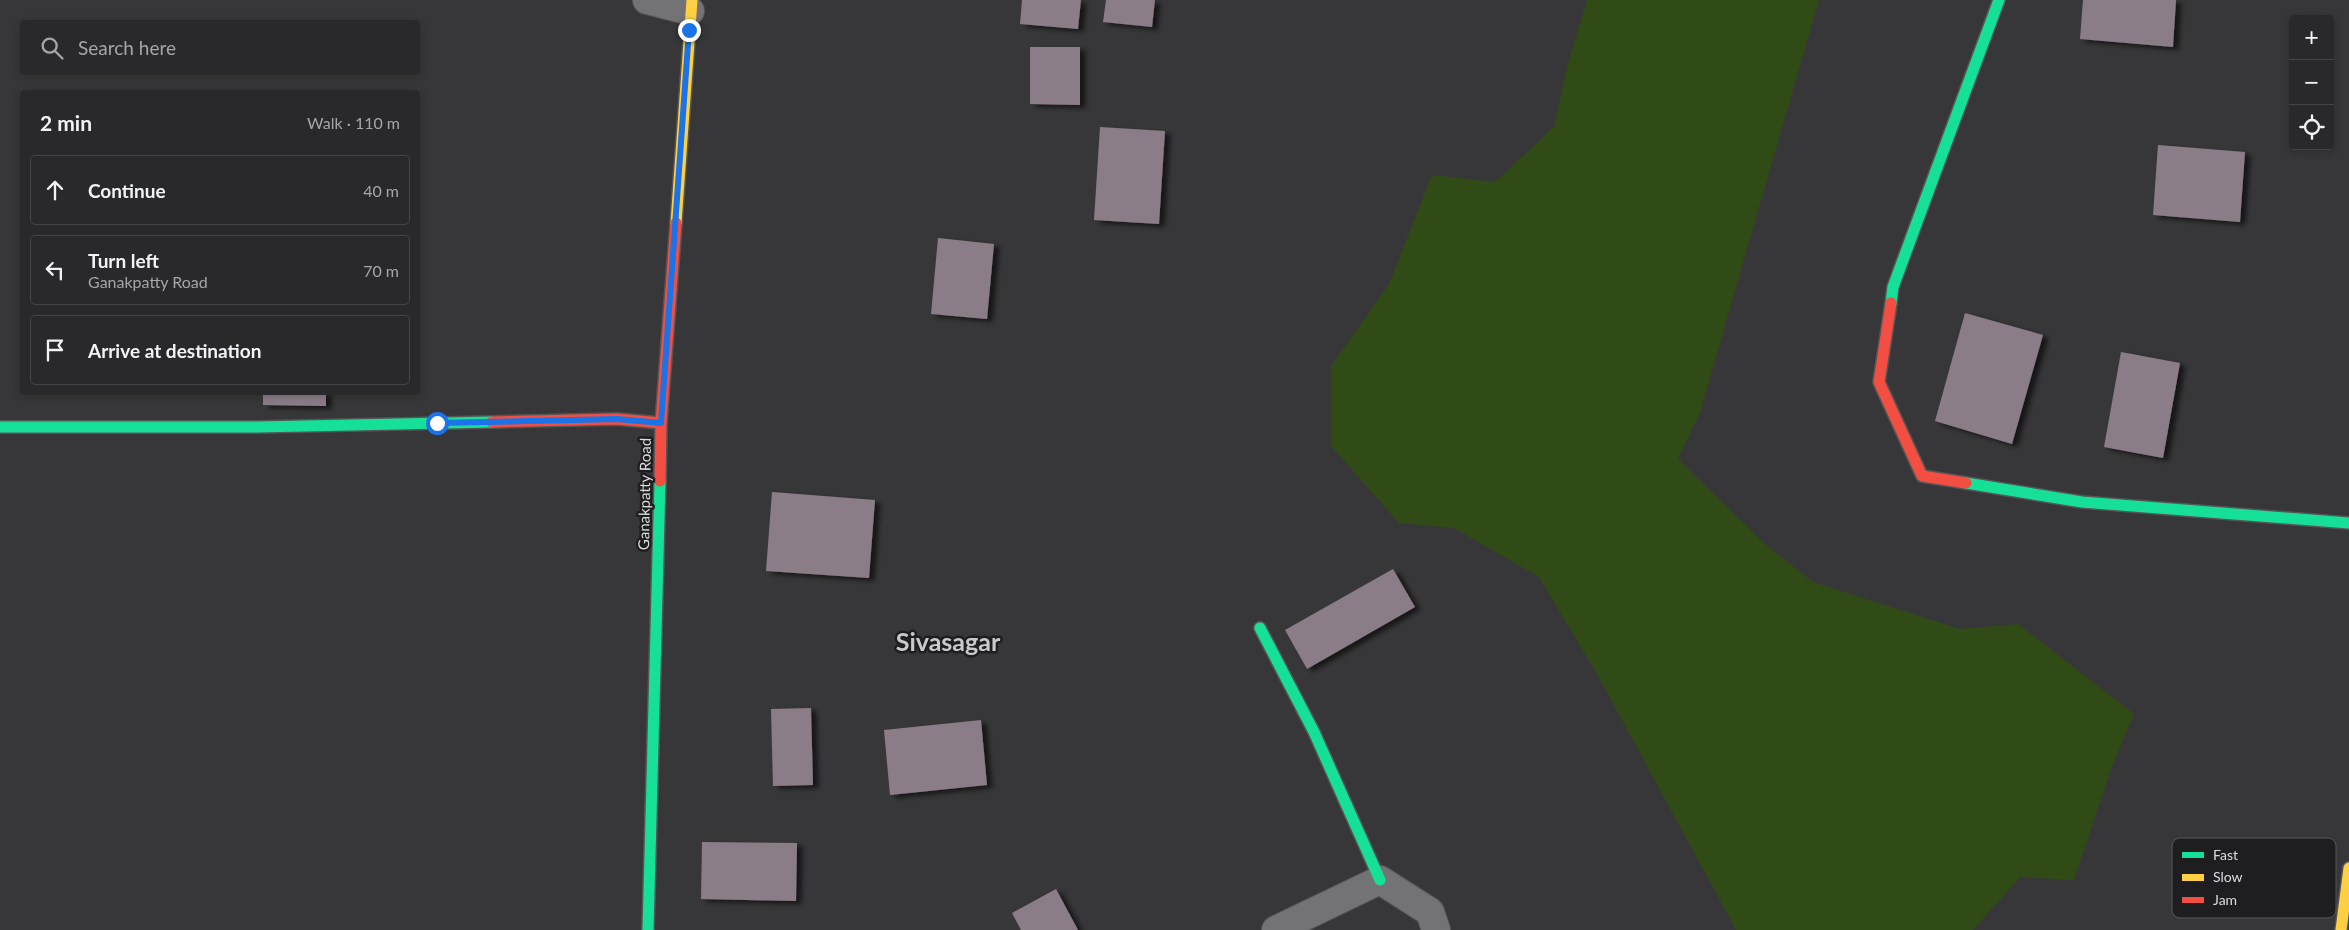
<!DOCTYPE html>
<meta charset="utf-8">
<style>
:root{--surface:#29292b;--page:#313133;--text:#f1f3f6;--muted:#a5a6a9;--line:#454547}
body{margin:0;font-family:Lato,sans-serif;background:var(--page);color:var(--text)}
.controls{position:absolute;right:15px;top:15px;display:grid;overflow:hidden;border-radius:5px;box-shadow:0 2px 8px #0003}
.controls button{width:45px;height:45px;display:grid;place-items:center;padding:0;border:0;border-bottom:1px solid var(--line);background:var(--surface);color:var(--text);font:25px sans-serif}
.stop{position:absolute;width:15px;height:15px;margin:-11px;border:4px solid #1a73e8;border-radius:50%;background:#fff}
.stop.end{background:#1a73e8;border-color:#fff;box-shadow:0 1px 5px #0008}
.list{margin:0;padding:0;list-style:none}
h2{display:flex;justify-content:space-between;align-items:center;height:65px;margin:0;padding:0 20px;font-size:21px}
h2 small{font-size:16px;font-weight:400;color:var(--muted)}
.list li{display:grid;grid-template-columns:32px 1fr auto;gap:15px;align-items:center;box-sizing:border-box;height:70px;margin:0 10px 10px;padding:0 10px;border:1px solid var(--line);border-radius:5px}
.list b{display:block;font-size:19px;white-space:nowrap}
.list p{margin:0;font-size:16px;white-space:nowrap;color:var(--muted)}
.list em{font-size:16px;font-style:normal;color:var(--muted)}
.icon{flex:none;width:28px;height:28px;fill:none;stroke:currentColor;stroke-width:2;stroke-linecap:round;stroke-linejoin:round}
.map{position:relative;flex:none;width:2349px;height:930px;overflow:hidden}
.search{position:absolute;background:var(--surface);box-shadow:0 2px 8px #0003;left:20px;top:20px;width:400px;height:55px;display:flex;align-items:center;gap:12px;box-sizing:border-box;padding:0 18px;border-radius:5px;color:var(--muted);font-size:19px}
.panel{position:absolute;background:var(--surface);box-shadow:0 2px 8px #0003;left:20px;top:90px;width:400px;height:305px;border-radius:5px}
.map>svg:first-child{display:block}
</style>
<div class="map">
<svg width="2349" height="930" viewBox="0 0 2349 930">
<defs>
<filter id="shadow"><feDropShadow dx="5.5" dy="3" stdDeviation="2.5" flood-color="#0009"/></filter>
</defs>
<rect width="100%" height="100%" fill="#373739"/>
<polygon fill="#314b17" points="1587,0 1819,0 1700,412 1678,459 1766,545 1813,582 1960,629 2018,624 2134,714 2111,769 2074,880 2020,877 1973,930 1736,930 1597,674 1539,577 1454,528 1399,523 1331,446 1331,366 1389,284 1432,175 1495,182 1554,127 1567,67"/>
<g fill="#8a7d88" filter="url(#shadow)">
<polygon points="1022,0 1081,0 1078,29 1020,24"/>
<polygon points="1106,0 1155,0 1152,27 1103,22"/>
<polygon points="2083,0 2176,0 2173,47 2080,39"/>
<polygon points="1030,47 1080,47 1080,105 1030,104"/>
<polygon points="1100,127 1165,131 1159,224 1094,220"/>
<polygon points="2158,145 2245,152 2240,222 2153,215"/>
<polygon points="938,238 994,244 987,319 931,314"/>
<polygon points="1965,313 2043,335 2012,444 1935,421"/>
<polygon points="2121,352 2180,363 2163,458 2104,447"/>
<polygon points="263,392 326,392 326,406 263,405"/>
<polygon points="772,492 875,500 869,578 766,571"/>
<polygon points="1393,569 1415,607 1307,669 1285,630"/>
<polygon points="811,708 813,785 773,786 771,709"/>
<polygon points="981,720 987,785 890,795 884,730"/>
<polygon points="702,842 797,843 796,901 701,899"/>
<polygon points="1056,889 1078,930 1021,930 1012,913"/>
</g>
<g fill="none" stroke-linecap="round" stroke-linejoin="round">
<defs>
<g id="street">
<polyline points="647,0 690,11"/>
<polyline points="1276,930 1380,880 1430,912 1436,930"/>
</g>
<g id="fast">
<polyline points="1891,303 1893,287 1999,0"/>
<polyline points="0,427 257,427 492,422"/>
<polyline points="1966,483 2082,502 2349,523"/>
<polyline points="1260,628 1314,732 1380,880"/>
<polyline points="648,930 660,481"/>
</g>
<g id="slow">
<polyline points="676,223 692,0"/>
<polyline points="2341,930 2349,868"/>
</g>
<g id="jam">
<polyline points="1891,303 1879,382 1922,476 1966,483"/>
<polyline points="492,422 617,419 661,423"/>
<polyline points="660,481 661,423 676,223"/>
</g>
</defs>
<use href="#street" stroke="#555556" stroke-width="30"/>
<use href="#fast" stroke="#555556" stroke-width="14"/>
<use href="#slow" stroke="#555556" stroke-width="14"/>
<use href="#jam" stroke="#555556" stroke-width="14"/>
<use href="#street" stroke="#737375" stroke-width="28"/>
<use href="#fast" stroke="#16e098" stroke-width="11"/>
<use href="#slow" stroke="#ffcf43" stroke-width="11"/>
<use href="#jam" stroke="#f24e42" stroke-width="11"/>
</g>
<g fill="none" stroke-linecap="round" stroke-linejoin="round">
<polyline stroke="#1a73e8" stroke-width="6" points="437,423 617,419 661,423 689,30"/>
</g>
<g text-anchor="middle" dominant-baseline="central" stroke-width="5" stroke-linejoin="round" paint-order="stroke">
<g font-size="15" fill="#dcdcdf" stroke="#1e1e20">
<text transform="translate(644 494) rotate(-89)">Ganakpatty Road</text>
</g>
<g font-size="25" font-weight="bold" fill="#c8c8cd" stroke="#1e1e20">
<text x="948" y="641">Sivasagar</text>
</g>
</g>
<rect x="2172" y="838" width="164" height="80" rx="8" fill="#1e1e20" stroke="#575759" stroke-width="1"/>
<rect x="2182" y="852" width="22" height="6" fill="#16e098"/>
<rect x="2182" y="874" width="22" height="7" fill="#ffcf43"/>
<rect x="2182" y="897" width="22" height="6" fill="#f24e42"/>
<g font-size="14" fill="#dcdcdf">
<text x="2213" y="860">Fast</text>
<text x="2213" y="882">Slow</text>
<text x="2213" y="905">Jam</text>
</g>
</svg>
<div class="controls">
<button>+</button>
<button>−</button>
<button><svg class="icon" aria-label="locate" viewBox="0 0 24 24"><circle cx="12" cy="12" r="6"/><path d="M12 2v4M12 18v4M2 12h4M18 12h4"/></svg></button>
</div>
<div class="stop" style="left:437px;top:423px"></div>
<div class="stop end" style="left:689px;top:30px"></div>
<div class="search"><svg class="icon" aria-label="search" viewBox="0 0 24 24"><circle cx="10" cy="10" r="6"/><path d="M15 15l6 6"/></svg>Search here</div>
<section class="panel">
<h2>2 min<small>Walk · 110 m</small></h2>
<ul class="list">
<li><svg class="icon" aria-label="ahead" viewBox="0 0 24 24"><path d="M12 20V5M6 11l6-6 6 6"/></svg><div><b>Continue</b></div><em>40 m</em></li>
<li><svg class="icon" aria-label="left" viewBox="0 0 24 24"><path d="M17 20v-9H6M10 6l-5 5 5 5"/></svg><div><b>Turn left</b><p>Ganakpatty Road</p></div><em>70 m</em></li>
<li><svg class="icon" aria-label="arrive" viewBox="0 0 24 24"><path d="M6 21V4h12l-3 4 3 4H6"/></svg><div><b>Arrive at destination</b></div></li>
</ul>
</section>
</div>
